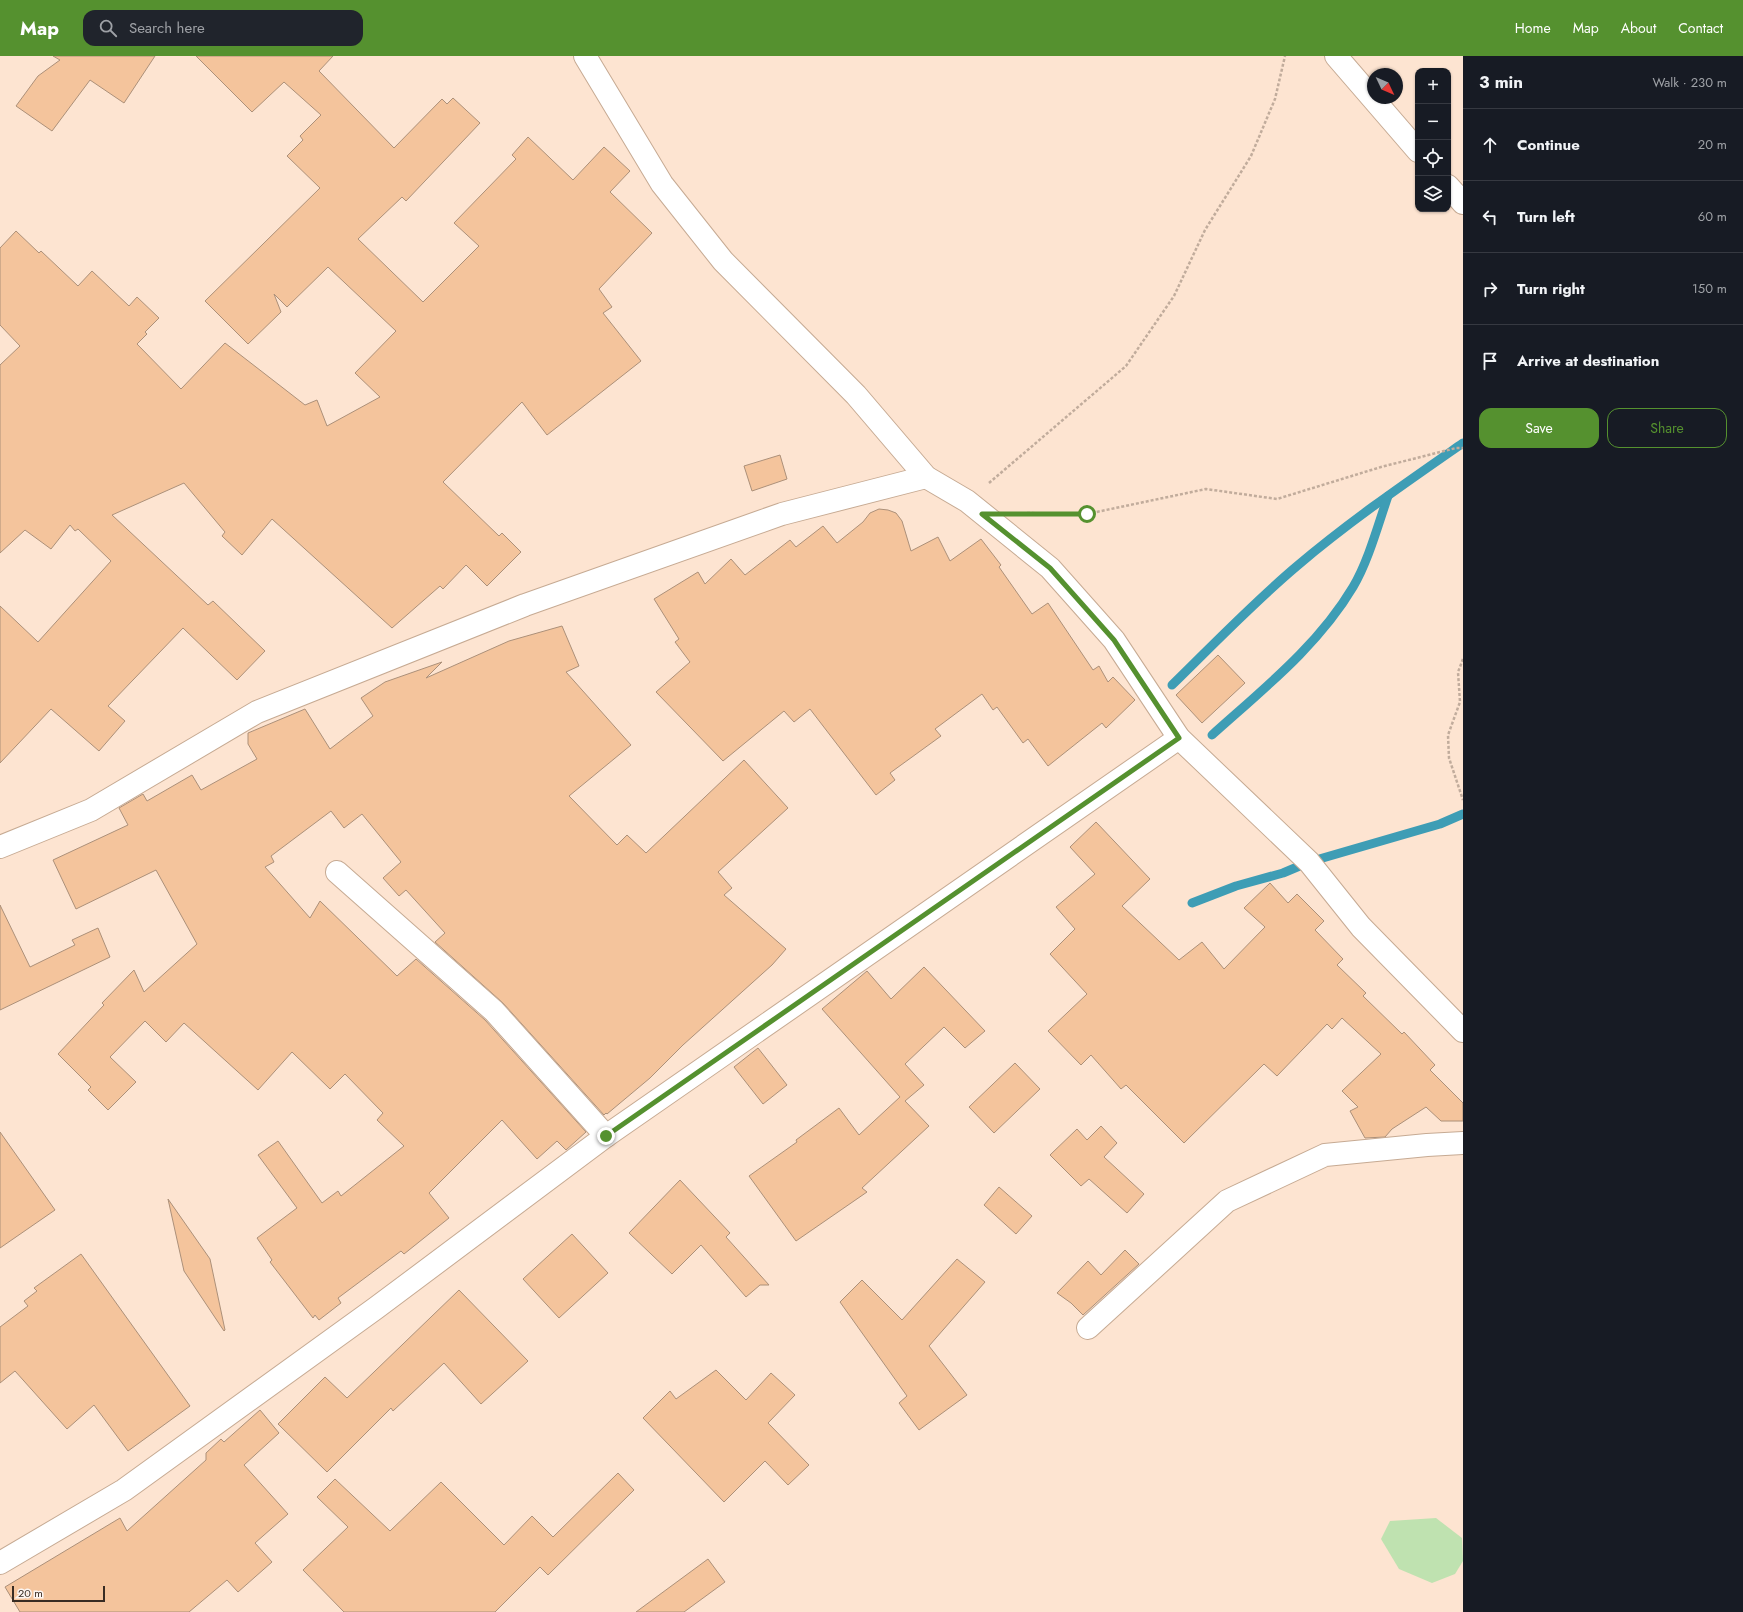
<!DOCTYPE html>
<meta charset="utf-8">
<style>
:root{--surface:#171b24;--page:#20242c;--text:#f1f3f6;--muted:#9ea1a6;--line:#363941;--accent:#55912f}
body{margin:0;font-family:Jost,sans-serif;background:var(--page);color:var(--text)}
.controls{position:absolute;right:12px;top:12px;display:grid;overflow:hidden;border-radius:8px;box-shadow:0 1px 3px #0004}
.controls button{width:36px;height:36px;display:grid;place-items:center;padding:0;border:0;border-bottom:1px solid var(--line);background:var(--surface);color:var(--text);font:20px sans-serif}
.compass{position:absolute;left:1367px;top:12px;width:36px;height:36px;border-radius:50%;background:var(--surface);box-shadow:0 1px 3px #0004;rotate:134deg}
.scale{position:absolute;left:12px;bottom:10px;width:93px;box-sizing:border-box;padding-left:4px;border:2px solid #382c23;border-top:0;font-size:11px;line-height:14px;white-space:nowrap;color:#382c23;-webkit-text-stroke:3px #fcf5f1;paint-order:stroke}
.stop{position:absolute;width:12px;height:12px;margin:-9px;border:3px solid #55912f;border-radius:50%;background:#fff}
.stop.end{background:#55912f;border-color:#fff;box-shadow:0 1px 4px #0008}
.list{margin:0;padding:0;list-style:none}
h2{display:flex;justify-content:space-between;align-items:center;height:52px;margin:0;padding:0 16px;font-size:17px}
h2 small{font-size:13px;font-weight:400;color:var(--muted)}
.list li{display:grid;grid-template-columns:26px 1fr auto;gap:12px;align-items:center;box-sizing:border-box;height:72px;padding:0 16px;border-top:1px solid var(--line)}
.list b{display:block;font-size:15px;white-space:nowrap}
.list em{font-size:13px;font-style:normal;color:var(--muted)}
.actions{display:flex;gap:8px;padding:12px 16px}
.actions a{flex:1;padding:9px 0;border:1px solid var(--accent);border-radius:12px;text-align:center;font-size:14px;color:var(--accent)}
.actions .main{background:var(--accent);color:#fff}
.icon{flex:none;width:22px;height:22px;fill:none;stroke:currentColor;stroke-width:2;stroke-linecap:round;stroke-linejoin:round}
.map{position:relative;flex:none;width:1463px;height:1556px;overflow:hidden}
header{display:flex;align-items:center;gap:24px;box-sizing:border-box;height:56px;padding:0 20px;background:var(--accent);color:#fff}
header strong{font-size:19px}
nav{display:flex;gap:22px;margin-inline-start:auto;font-size:14px}
.search{width:280px;height:36px;background:var(--page);display:flex;align-items:center;gap:10px;box-sizing:border-box;padding:0 14px;border-radius:12px;color:var(--muted);font-size:15px}
main{display:flex}
aside{flex:1;background:var(--surface)}
.map>svg:first-child{display:block}
</style>
<header>
<strong>Map</strong>
<div class="search"><svg class="icon" aria-label="search" viewBox="0 0 24 24"><circle cx="10" cy="10" r="6"/><path d="M15 15l6 6"/></svg>Search here</div>
<nav><a>Home</a><a>Map</a><a>About</a><a>Contact</a></nav>
</header>
<main>
<div class="map">
<svg width="1463" height="1556" viewBox="0 0 1463 1556">
<rect width="100%" height="100%" fill="#fde4d1"/>
<polygon fill="#bfe2b0" points="1436,1462 1462,1482 1463,1505 1455,1518 1432,1527 1399,1513 1381,1483 1390,1465"/>
<g fill="none" stroke-linecap="round" stroke-linejoin="round">
<g stroke="#3e9db5" stroke-width="9">
<path d="M1172,629C1213,589 1253,547 1297,510C1350,465 1407,426 1463,387"/>
<path d="M1212,679C1262,634 1318,590 1353,531C1368,506 1378,469 1388,440"/>
<polyline points="1192,847 1236,830 1283,817 1309,806 1440,768 1463,758"/>
</g>
</g>
<g fill="#f4c49c" stroke="#ac9079">
<polygon points="53,0 155,0 124,47 90,24 52,75 16,50 38,20 60,4"/>
<polygon points="196,0 333,0 319,15 394,92 442,43 447,48 453,42 480,67 406,145 402,141 358,183 423,246 479,190 454,167 516,103 512,99 528,81 573,124 604,91 630,115 610,136 652,177 599,233 612,251 603,257 641,305 547,379 522,346 443,426 499,480 502,477 521,496 487,530 466,509 443,533 440,530 392,572 272,463 242,499 222,480 225,476 184,427 112,459 208,549 213,545 265,595 237,624 183,572 108,650 125,665 99,695 51,653 0,707 0,550 38,586 111,505 78,473 75,475 70,469 51,493 25,474 0,497 0,309 20,290 0,269 0,192 16,175 39,197 41,195 78,230 92,215 129,250 137,241 159,262 145,276 147,278 137,288 181,333 225,287 305,349 317,344 327,370 380,341 355,317 396,275 328,211 287,251 274,238 281,256 248,288 205,245 320,132 287,100 303,84 300,80 321,59 284,26 252,56"/>
<polygon points="780,399 787,423 752,435 744,410"/>
<polygon points="879,453 888,454 896,457 902,465 911,495 938,481 950,505 981,483 1001,509 999,511 1032,558 1048,547 1093,614 1099,610 1108,626 1113,621 1135,644 1106,672 1102,667 1048,710 1028,683 1023,687 997,651 993,654 982,638 935,673 941,680 890,717 895,724 876,739 810,653 794,666 784,655 723,705 656,636 690,606 675,586 679,583 654,543 698,516 705,528 731,503 745,519 790,484 796,491 823,470 837,487 863,466 870,457"/>
<polygon points="562,570 579,610 566,616 631,689 569,740 617,789 627,779 646,797 744,704 788,752 718,816 732,832 724,839 786,893 772,909 683,989 650,1022 607,1058 606,1057 604,1059 503,947 435,886 445,877 406,834 399,840 383,822 401,806 362,758 344,772 331,755 271,800 274,806 265,811 310,862 320,845 397,920 416,903 485,964 586,1076 566,1094 557,1085 537,1103 502,1064 429,1137 449,1162 404,1198 401,1195 338,1242 341,1247 319,1264 315,1259 313,1262 270,1206 272,1204 257,1182 297,1152 258,1099 278,1085 322,1147 338,1135 341,1140 404,1090 377,1064 383,1057 345,1018 330,1033 292,996 258,1034 184,967 166,986 145,965 110,1001 136,1026 108,1054 88,1034 91,1031 58,998 104,949 102,947 134,914 144,936 197,888 156,814 76,853 53,804 128,769 119,752 143,738 147,745 192,719 201,734 257,703 248,688 248,677 305,653 330,693 373,660 361,642 385,626 442,606 426,622 509,585"/>
<polygon points="1218,599 1245,627 1202,667 1176,639"/>
<polygon points="1096,766 1150,823 1122,850 1179,904 1202,886 1224,913 1265,871 1244,852 1270,827 1288,847 1297,838 1324,865 1315,874 1343,903 1337,909 1366,937 1363,940 1402,978 1404,976 1435,1009 1430,1014 1463,1047 1463,1065 1441,1065 1426,1051 1392,1073 1385,1081 1365,1082 1350,1055 1358,1051 1342,1035 1381,998 1342,962 1332,973 1327,968 1277,1020 1264,1008 1184,1087 1126,1029 1121,1033 1091,999 1081,1009 1048,975 1087,938 1050,898 1075,873 1056,851 1095,818 1070,791"/>
<polygon points="0,849 30,911 75,889 72,884 98,872 110,901 0,954"/>
<polygon points="924,911 985,975 965,992 944,971 905,1008 924,1029 905,1045 929,1070 862,1132 867,1136 796,1185 749,1120 797,1086 796,1084 839,1052 859,1079 900,1041 822,953 867,915 891,943"/>
<polygon points="758,992 787,1029 763,1048 734,1011"/>
<polygon points="1015,1007 1040,1033 994,1077 969,1051"/>
<polygon points="1101,1070 1117,1087 1104,1101 1144,1138 1127,1157 1089,1123 1081,1130 1050,1099 1077,1073 1087,1084"/>
<polygon points="0,1076 55,1154 0,1192"/>
<polygon points="680,1124 730,1177 726,1181 769,1229 760,1229 746,1241 701,1189 672,1218 629,1177"/>
<polygon points="999,1131 1032,1160 1016,1178 984,1149"/>
<polygon points="168,1143 210,1203 225,1274 224,1275 184,1215"/>
<polygon points="572,1178 608,1217 559,1262 523,1223"/>
<polygon points="1125,1194 1139,1208 1083,1259 1071,1247 1057,1237 1088,1205 1101,1219"/>
<polygon points="81,1198 190,1350 128,1395 94,1349 67,1373 15,1315 0,1327 0,1271 28,1250 24,1245 37,1235 34,1232"/>
<polygon points="957,1203 985,1226 929,1290 967,1339 919,1374 899,1347 907,1340 840,1246 862,1224 902,1264"/>
<polygon points="459,1234 528,1305 481,1348 444,1307 393,1355 391,1352 327,1416 278,1368 325,1321 347,1342"/>
<polygon points="716,1314 746,1344 771,1317 795,1339 768,1367 809,1409 788,1429 765,1405 724,1446 643,1362 670,1335 676,1343"/>
<polygon points="260,1354 279,1377 244,1409 288,1458 255,1487 272,1506 238,1536 227,1524 189,1556 20,1556 5,1531 120,1462 127,1475 206,1404 206,1397 221,1383 224,1386"/>
<polygon points="618,1417 634,1434 548,1519 540,1511 495,1556 344,1556 303,1514 348,1471 317,1441 335,1423 390,1475 441,1426 504,1489 532,1460 553,1481"/>
<polygon points="708,1503 725,1526 684,1556 636,1556"/>
</g>
<g fill="none" stroke-linecap="round" stroke-linejoin="round">
<defs>
<g id="street">
<polyline points="585,0 662,128 723,205 856,339 926,421 967,445 1050,512 1114,584 1179,682 1309,806 1361,871 1463,975"/>
<polyline points="1336,0 1418,95"/>
<polyline points="1448,130 1463,147"/>
<polyline points="0,791 91,754 257,656 525,549 782,458 926,421"/>
<polyline points="337,816 494,955 606,1080"/>
<polyline points="1088,1272 1227,1145 1325,1099 1427,1089 1463,1087"/>
<polyline points="0,1507 124,1434 376,1252 606,1080 1179,682"/>
</g>
</defs>
<use href="#street" stroke="#c6aa93" stroke-width="24"/>
<g stroke="#c1ac9c" stroke-width="2.5" stroke-dasharray="3 2" stroke-linecap="butt">
<polyline points="989,427 1126,310 1174,240 1205,174 1251,100 1275,43 1285,0"/>
<polyline points="1027,457 1087,458 1206,433 1277,443 1381,411 1456,392 1463,392"/>
<polyline points="1463,603 1458,616 1460,646 1448,679 1449,702 1463,744"/>
</g>
<use href="#street" stroke="#fff" stroke-width="22"/>
</g>
<g fill="none" stroke-linecap="round" stroke-linejoin="round">
<polyline stroke="#55912f" stroke-width="5" points="606,1080 1179,682 1114,584 1050,512 982,458 1087,458"/>
</g>
</svg>
<div class="controls">
<button>+</button>
<button>−</button>
<button><svg class="icon" aria-label="locate" viewBox="0 0 24 24"><circle cx="12" cy="12" r="6"/><path d="M12 2v4M12 18v4M2 12h4M18 12h4"/></svg></button>
<button><svg class="icon" aria-label="layers" viewBox="0 0 24 24"><path d="M12 4l9 5-9 5-9-5zM3 14l9 5 9-5"/></svg></button>
</div>
<svg class="compass" viewBox="-18 -18 36 36"><path d="M0-13l5 13h-10z" fill="#e53935"/><path d="M0 13l5-13h-10z" fill="#9ea1a6"/></svg>
<div class="scale">20 m</div>
<div class="stop" style="left:1087px;top:458px"></div>
<div class="stop end" style="left:606px;top:1080px"></div>
</div>
<aside>
<h2>3 min<small>Walk · 230 m</small></h2>
<ul class="list">
<li><svg class="icon" aria-label="ahead" viewBox="0 0 24 24"><path d="M12 20V5M6 11l6-6 6 6"/></svg><div><b>Continue</b></div><em>20 m</em></li>
<li><svg class="icon" aria-label="left" viewBox="0 0 24 24"><path d="M17 20v-9H6M10 6l-5 5 5 5"/></svg><div><b>Turn left</b></div><em>60 m</em></li>
<li><svg class="icon" aria-label="right" viewBox="0 0 24 24"><path d="M7 20v-9h11M14 6l5 5-5 5"/></svg><div><b>Turn right</b></div><em>150 m</em></li>
<li><svg class="icon" aria-label="arrive" viewBox="0 0 24 24"><path d="M6 21V4h12l-3 4 3 4H6"/></svg><div><b>Arrive at destination</b></div></li>
</ul>
<div class="actions"><a class="main">Save</a><a>Share</a></div>
</aside>
</main>
